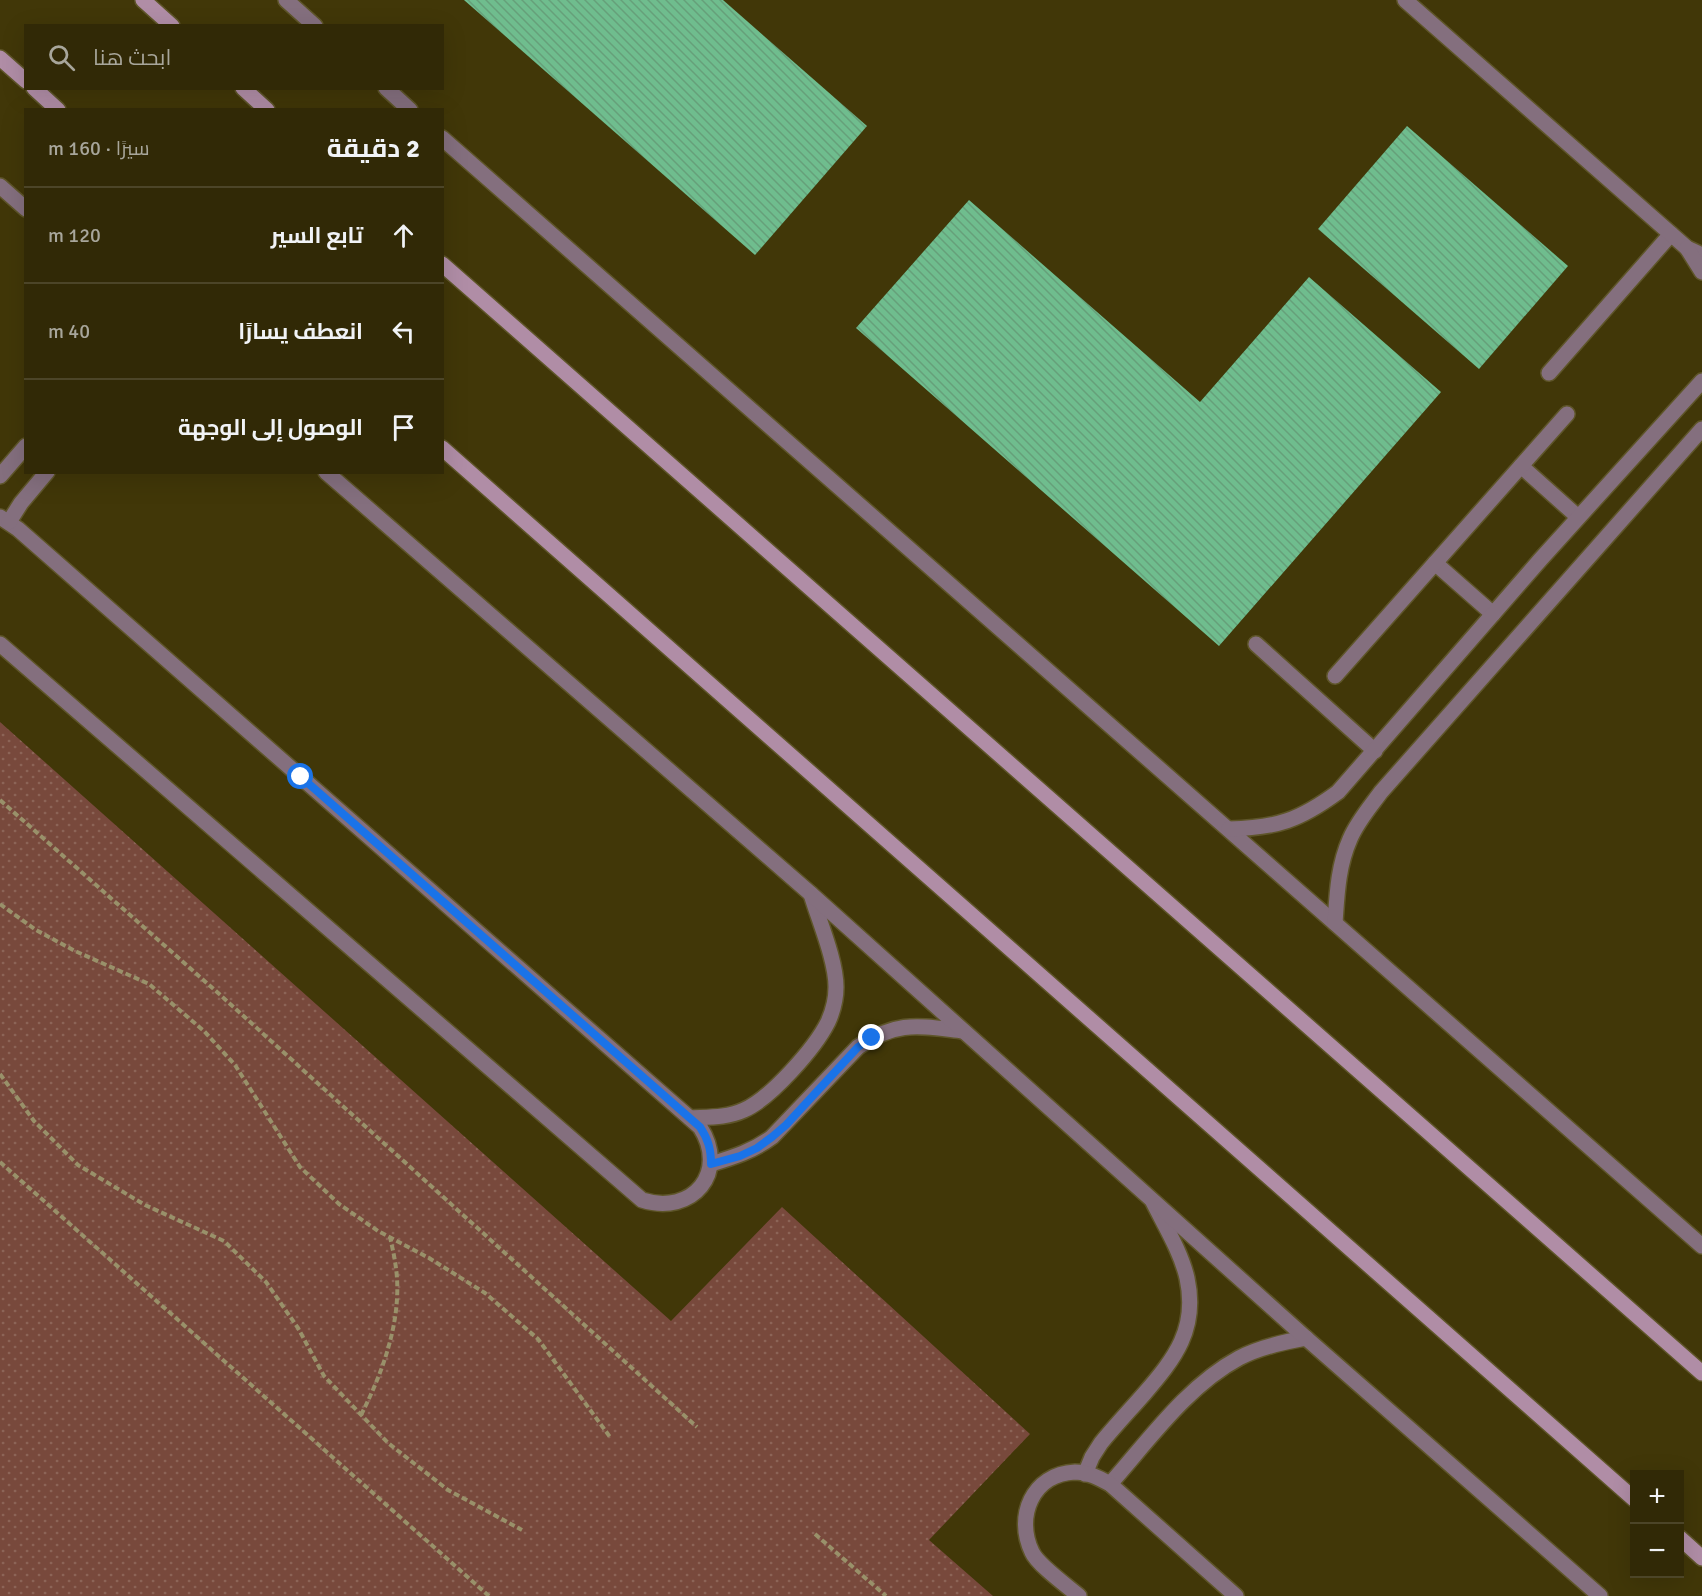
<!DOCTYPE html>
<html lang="ar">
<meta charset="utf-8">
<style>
:root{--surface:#312906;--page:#3d3514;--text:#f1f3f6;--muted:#a8a69b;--line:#4c4528}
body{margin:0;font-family:Signika,Cairo,sans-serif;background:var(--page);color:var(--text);direction:rtl}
.controls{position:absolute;right:18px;bottom:18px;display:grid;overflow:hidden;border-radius:0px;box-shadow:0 6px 24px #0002}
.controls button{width:54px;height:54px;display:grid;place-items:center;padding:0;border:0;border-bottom:2px solid var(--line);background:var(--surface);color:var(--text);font:30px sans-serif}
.stop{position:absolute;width:18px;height:18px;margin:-14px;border:4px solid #1a73e8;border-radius:50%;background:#fff}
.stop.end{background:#1a73e8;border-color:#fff;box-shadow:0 2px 6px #0008}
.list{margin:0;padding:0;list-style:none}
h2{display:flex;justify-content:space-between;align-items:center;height:78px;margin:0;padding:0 24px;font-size:26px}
h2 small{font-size:20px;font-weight:400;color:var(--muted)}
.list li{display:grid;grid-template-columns:39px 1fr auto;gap:18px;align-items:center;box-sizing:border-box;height:96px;padding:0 24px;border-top:2px solid var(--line)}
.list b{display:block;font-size:22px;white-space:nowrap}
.list em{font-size:20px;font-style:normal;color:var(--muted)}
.icon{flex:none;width:33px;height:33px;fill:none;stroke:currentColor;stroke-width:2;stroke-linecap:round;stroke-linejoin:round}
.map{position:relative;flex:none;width:1702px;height:1596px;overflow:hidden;direction:ltr}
.search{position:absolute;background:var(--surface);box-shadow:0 6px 24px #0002;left:24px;top:24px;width:420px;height:66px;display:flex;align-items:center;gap:15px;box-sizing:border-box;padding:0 21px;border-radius:0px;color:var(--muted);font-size:22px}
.panel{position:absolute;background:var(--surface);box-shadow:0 6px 24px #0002;left:24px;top:108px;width:420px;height:366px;border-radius:0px;direction:rtl}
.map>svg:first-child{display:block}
</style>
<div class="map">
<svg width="1702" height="1596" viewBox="0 0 1702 1596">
<defs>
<pattern id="park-dots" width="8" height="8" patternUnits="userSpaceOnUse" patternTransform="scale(1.5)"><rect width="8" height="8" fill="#78493c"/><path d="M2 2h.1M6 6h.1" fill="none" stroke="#8c6457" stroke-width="1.8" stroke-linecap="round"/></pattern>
<pattern id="building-back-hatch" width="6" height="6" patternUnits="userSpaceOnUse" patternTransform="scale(1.5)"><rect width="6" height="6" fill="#6fbd8e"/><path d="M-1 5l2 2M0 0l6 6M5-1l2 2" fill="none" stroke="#66a07a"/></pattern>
</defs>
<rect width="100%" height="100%" fill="#413708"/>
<polygon fill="url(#park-dots)" points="0,722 671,1321 782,1207 1030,1434 929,1540 993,1596 0,1596"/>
<g fill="url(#building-back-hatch)">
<polygon points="464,0 723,0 867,126 755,255"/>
<polygon points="1407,126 1568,266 1479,369 1318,229"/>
<polygon points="969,200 1200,402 1309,277 1441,392 1219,646 856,328"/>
</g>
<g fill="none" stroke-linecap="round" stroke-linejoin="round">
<defs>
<g id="service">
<polyline points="1549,373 1671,234"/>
<polyline points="1521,466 1578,517"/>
<polyline points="0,476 26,446"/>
<path d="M0,517L18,529L700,1127C729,1172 693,1216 642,1200L0,644"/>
<polyline points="9,522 21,503 47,472"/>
<polyline points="1435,563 1493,614"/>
<polyline points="1256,644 1375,751"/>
<polyline points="1335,676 1567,414"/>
<path d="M690,1118C708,1117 727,1118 744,1110C771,1098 815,1048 828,1022C833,1011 836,999 836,987C836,960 819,921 811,894"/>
<path d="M711,1164C734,1157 753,1151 772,1137L858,1047C897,1020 919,1026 963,1031"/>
<path d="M1085,1474L1092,1457L1101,1443C1115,1426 1130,1410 1144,1394C1175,1358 1198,1329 1187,1278C1181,1252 1165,1226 1153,1202"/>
<path d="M1110,1484C1149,1440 1187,1386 1239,1358C1260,1347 1283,1342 1306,1338"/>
<path d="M1079,1596C1067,1586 1037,1564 1032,1552C1015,1517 1032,1474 1075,1472C1088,1472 1099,1478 1110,1484L1236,1596"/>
</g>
<g id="minor">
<polyline points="286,0 315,26"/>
<polyline points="1405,0 1687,248 1702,255"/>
<polyline points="386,88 410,110"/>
<polyline points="442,138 1702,1246"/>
<polyline points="0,186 26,209"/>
<polyline points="1687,248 1702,272"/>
<polyline points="326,472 811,894 1306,1338 1600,1596"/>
<path d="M1229,829C1277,828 1300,820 1338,792L1540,560L1702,381"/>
<path d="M1335,923C1337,894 1338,866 1350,839C1357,822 1370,807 1381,792L1702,429"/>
</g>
<g id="secondary">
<polyline points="143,0 172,26"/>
<polyline points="0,58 26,81"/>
<polyline points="34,88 58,110"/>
<polyline points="243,88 267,110"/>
<polyline points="442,264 1702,1373"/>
<polyline points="442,448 1634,1499"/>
<polyline points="1680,1538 1702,1558"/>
</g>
</defs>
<use href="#service" stroke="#5e5529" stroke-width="18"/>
<use href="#minor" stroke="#5e5529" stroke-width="18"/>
<use href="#secondary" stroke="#5e5529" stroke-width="18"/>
<g stroke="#99916a" stroke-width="4" stroke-dasharray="6 3" stroke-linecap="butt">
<polyline points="0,800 217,992 697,1427"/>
<polyline points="0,904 36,930 75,951 149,984 204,1031 235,1065 300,1167 339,1204 378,1231 429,1258 485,1293 538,1339 610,1437"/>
<polyline points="0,1074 34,1121 78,1165 145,1205 224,1241 266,1282 298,1328 324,1376 388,1443 448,1490 522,1530"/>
<polyline points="0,1162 489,1596"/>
<path d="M361,1415C382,1374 400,1325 397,1278C396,1264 393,1250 390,1237"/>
<polyline points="815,1534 886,1596"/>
</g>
<use href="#service" stroke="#846f7e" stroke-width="15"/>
<use href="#minor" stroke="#846f7e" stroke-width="15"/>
<use href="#secondary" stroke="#b08da6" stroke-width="15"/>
</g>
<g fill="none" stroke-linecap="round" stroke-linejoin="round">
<path stroke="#1a73e8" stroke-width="8" d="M301,777L700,1127C708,1139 711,1149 711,1164L740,1156L757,1148L772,1137L786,1125L858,1047L872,1038"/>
</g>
</svg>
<div class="controls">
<button>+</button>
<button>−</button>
</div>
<div class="stop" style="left:301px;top:777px"></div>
<div class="stop end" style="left:872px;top:1038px"></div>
<div class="search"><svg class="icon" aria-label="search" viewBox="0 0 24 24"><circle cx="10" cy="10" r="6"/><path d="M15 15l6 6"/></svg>ابحث هنا</div>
<section class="panel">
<h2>2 دقيقة<small>سيرًا · 160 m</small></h2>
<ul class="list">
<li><svg class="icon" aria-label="ahead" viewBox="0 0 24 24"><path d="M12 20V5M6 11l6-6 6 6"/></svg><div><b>تابع السير</b></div><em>120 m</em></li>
<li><svg class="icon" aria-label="left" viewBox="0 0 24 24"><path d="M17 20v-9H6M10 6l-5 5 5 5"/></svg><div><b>انعطف يسارًا</b></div><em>40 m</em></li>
<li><svg class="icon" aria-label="arrive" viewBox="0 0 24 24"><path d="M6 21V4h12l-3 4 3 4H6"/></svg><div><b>الوصول إلى الوجهة</b></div></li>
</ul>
</section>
</div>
